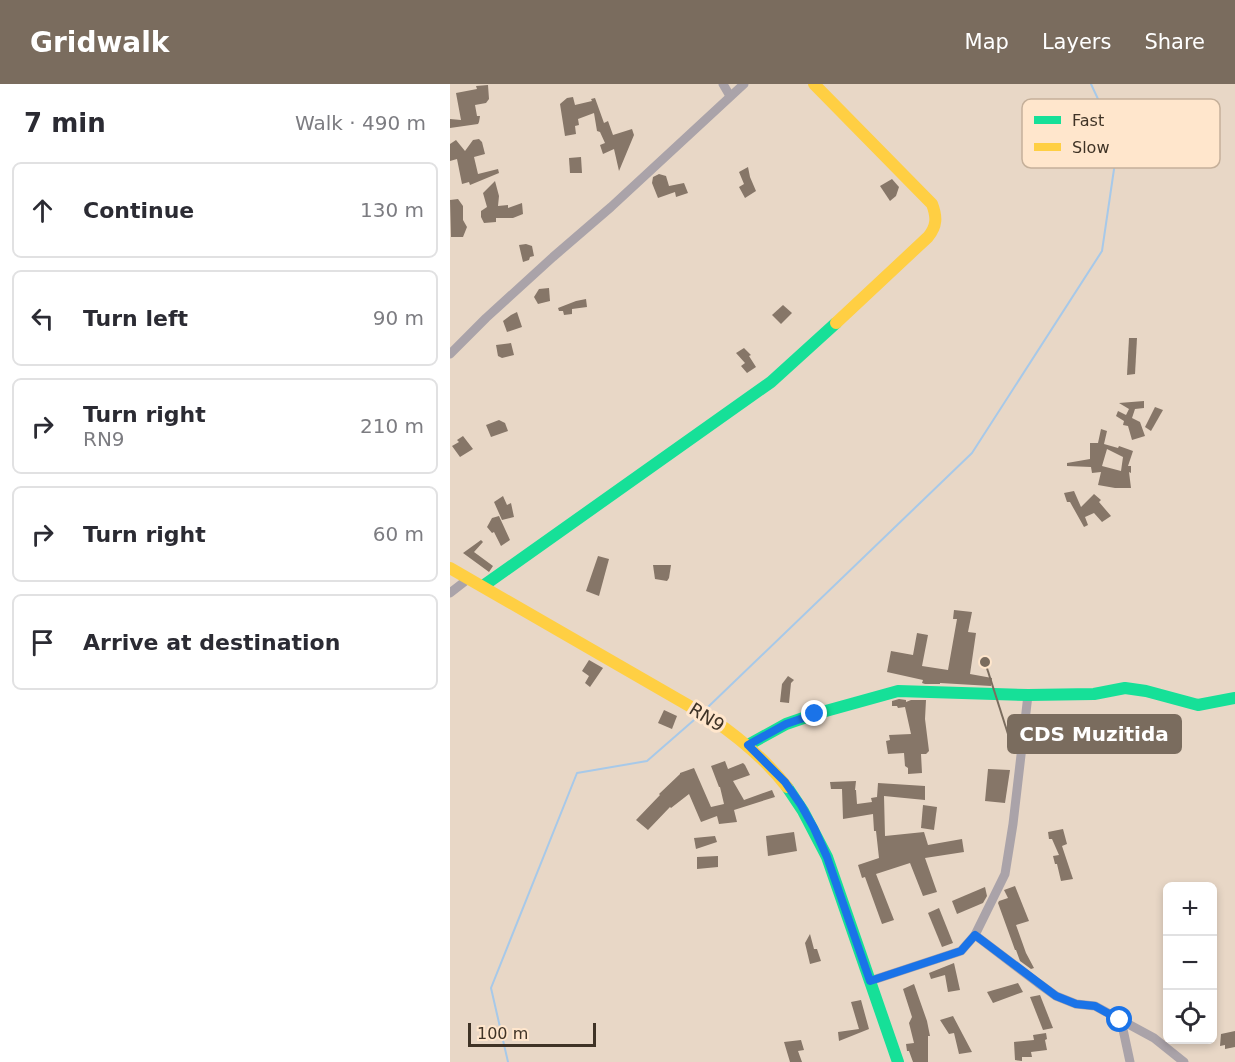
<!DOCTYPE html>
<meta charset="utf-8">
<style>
:root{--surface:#fff;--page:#f7f7f7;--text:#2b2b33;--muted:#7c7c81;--line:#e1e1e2;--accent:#7a6c5e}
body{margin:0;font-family:"DejaVu Sans",sans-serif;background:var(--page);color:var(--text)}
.controls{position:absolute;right:18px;bottom:18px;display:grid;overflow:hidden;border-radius:9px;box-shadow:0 3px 9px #0003}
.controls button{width:54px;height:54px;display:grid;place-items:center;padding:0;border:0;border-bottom:2px solid var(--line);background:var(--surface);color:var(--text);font:30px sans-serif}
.scale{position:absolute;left:18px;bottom:15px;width:128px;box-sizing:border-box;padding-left:6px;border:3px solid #3f3326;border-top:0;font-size:16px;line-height:21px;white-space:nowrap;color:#3f3326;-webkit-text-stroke:4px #ffe6cc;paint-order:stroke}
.stop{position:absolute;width:18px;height:18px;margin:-14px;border:4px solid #1a73e8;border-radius:50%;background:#fff}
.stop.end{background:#1a73e8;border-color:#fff;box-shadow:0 2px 6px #0008}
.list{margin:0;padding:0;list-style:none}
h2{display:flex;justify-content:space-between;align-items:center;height:78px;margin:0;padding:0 24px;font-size:26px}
h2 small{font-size:20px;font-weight:400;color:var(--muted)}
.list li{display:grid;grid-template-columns:39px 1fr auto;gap:18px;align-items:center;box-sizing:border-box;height:96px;margin:0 12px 12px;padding:0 12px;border:2px solid var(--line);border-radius:9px}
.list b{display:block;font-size:22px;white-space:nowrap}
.list p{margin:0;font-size:20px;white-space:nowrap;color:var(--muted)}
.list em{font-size:20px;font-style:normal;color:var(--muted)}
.icon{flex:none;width:33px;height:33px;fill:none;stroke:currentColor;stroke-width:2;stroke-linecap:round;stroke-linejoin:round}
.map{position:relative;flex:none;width:785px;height:978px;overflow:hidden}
header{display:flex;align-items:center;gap:36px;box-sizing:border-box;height:84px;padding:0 30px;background:var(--accent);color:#fff}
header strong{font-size:28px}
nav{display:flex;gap:33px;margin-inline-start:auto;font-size:21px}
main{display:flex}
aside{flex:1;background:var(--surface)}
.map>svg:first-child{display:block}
</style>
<header>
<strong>Gridwalk</strong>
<nav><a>Map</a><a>Layers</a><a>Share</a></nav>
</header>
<main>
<aside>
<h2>7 min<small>Walk · 490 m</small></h2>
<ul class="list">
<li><svg class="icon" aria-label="ahead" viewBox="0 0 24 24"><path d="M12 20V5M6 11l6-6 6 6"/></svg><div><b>Continue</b></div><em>130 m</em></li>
<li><svg class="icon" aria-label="left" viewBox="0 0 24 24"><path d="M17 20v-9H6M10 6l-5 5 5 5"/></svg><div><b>Turn left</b></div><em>90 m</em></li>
<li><svg class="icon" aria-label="right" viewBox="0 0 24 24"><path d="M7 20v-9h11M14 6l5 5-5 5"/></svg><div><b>Turn right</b><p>RN9</p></div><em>210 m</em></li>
<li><svg class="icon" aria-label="right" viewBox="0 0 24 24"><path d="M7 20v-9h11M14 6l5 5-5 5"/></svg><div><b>Turn right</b></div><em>60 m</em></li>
<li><svg class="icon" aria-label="arrive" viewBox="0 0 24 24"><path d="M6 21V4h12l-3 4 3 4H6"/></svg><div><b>Arrive at destination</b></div></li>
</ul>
</aside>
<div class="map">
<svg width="785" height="978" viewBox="0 0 785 978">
<rect width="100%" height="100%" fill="#e8d7c6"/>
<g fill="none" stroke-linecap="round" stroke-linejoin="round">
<g stroke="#a7c9e9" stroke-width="2">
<polyline points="258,623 522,369 652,167 668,58 641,0"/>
<polyline points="58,978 41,904 127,689 197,677 244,636"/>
</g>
</g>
<g fill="#867668" fill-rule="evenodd">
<polygon points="38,1 39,15 36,19 25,21 27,32 30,32 29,38 28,40 0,44 0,35 11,36 6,9 27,5 26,2"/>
<polygon points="123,13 125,21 142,17 141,15 145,14 154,39 158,37 163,51 182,45 184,51 169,87 164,65 153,70 150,61 155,59 150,48 147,47 144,29 128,35 129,41 125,42 126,50 115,52 110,20 117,14"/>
<polygon points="29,55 32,58 35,70 24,73 28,90 48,85 49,89 20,101 19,98 12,100 7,75 0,77 0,60 6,56 15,67 23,56"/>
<polygon points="131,73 132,89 120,89 119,74"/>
<polygon points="298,83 300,93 306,107 295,114 289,103 294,100 289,88"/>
<polygon points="209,90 216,92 219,102 234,99 238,109 226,113 225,108 208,114 202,99 203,93"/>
<polygon points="442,95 449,103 446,112 440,117 430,102"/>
<polygon points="45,97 49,112 48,122 58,121 58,124 72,119 73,130 63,134 46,134 46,138 34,139 31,133 31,127 37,123 33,109"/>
<polygon points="8,115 13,122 13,136 17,143 13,153 1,153 0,116"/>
<polygon points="76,160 82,162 84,172 80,173 79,176 73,178 69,161"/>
<polygon points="99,204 100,217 88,220 84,213 89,205"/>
<polygon points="136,215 137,223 122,225 122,230 114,231 113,227 109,227 108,224 126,217"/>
<polygon points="333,221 342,229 331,240 322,231"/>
<polygon points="67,228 72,243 57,248 53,237 61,231"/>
<polygon points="679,254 687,254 685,290 677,291"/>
<polygon points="61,259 64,271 52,274 48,272 46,261"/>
<polygon points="294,264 301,271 299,272 306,283 297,289 291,282 295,279 286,269"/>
<polygon points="694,317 694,324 685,325 682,334 690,338 695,352 682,356 678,342 673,341 674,337 666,332 668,327 676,331 679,325 669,319"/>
<polygon points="705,323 713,326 701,347 695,343"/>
<polygon points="49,336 55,339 58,347 41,353 36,341"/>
<path d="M651,345L657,347L654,360L668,364L669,362L683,367L678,382H681V389L679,388L681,404H665L648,401L651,388L642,389L641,383L617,382V379L640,375V359H648ZM657,365L673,373L671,387L652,382Z"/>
<polygon points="13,352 23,365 10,373 2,362 9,358 7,356"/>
<polygon points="624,407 631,423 644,410 651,416 649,418 661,432 652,438 644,429 635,433 638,441 634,443 620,418 617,418 614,409"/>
<polygon points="53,412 57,421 61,419 64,433 52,436 44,418"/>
<polygon points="49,432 60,456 51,462 44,448 42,449 37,443 42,434"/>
<polygon points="31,456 33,458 24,468 43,482 39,488 13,469"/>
<polygon points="148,472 159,475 149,512 136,507"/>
<polygon points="203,481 221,481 219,494 217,497 205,495"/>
<polygon points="504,526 522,528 518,548 526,549 520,590 542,594 541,602 490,599 490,600 475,600 472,599 473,596 437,588 441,567 463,571 467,549 478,551 472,582 498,586 507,535 503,535"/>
<polygon points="139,576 153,584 140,603 135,599 139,592 132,587"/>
<polygon points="338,592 344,596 341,599 339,619 330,618 332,600"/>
<polygon points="449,615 456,616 456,618 461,616 476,616 475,635 479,667 476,670 471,670 472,689 458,690 458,684 455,682 454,669 438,670 436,657 440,656 439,651 461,650 455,623 448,624 447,622 442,622 442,617"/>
<polygon points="214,626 227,632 222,645 208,639"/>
<polygon points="275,677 278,685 293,679 295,681 300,691 283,697 294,716 322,706 325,713 284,726 287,738 269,740 267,732 251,738 239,710 221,724 220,723 198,746 186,736 210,711 209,710 230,690 230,689 244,684 261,723 274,720 270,703 269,703 261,682"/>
<polygon points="538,685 560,686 555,719 535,717"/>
<polygon points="406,697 405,706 406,706 407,720 422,718 421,714 427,713 428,699 475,702 475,716 434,712 435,752 474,748 478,761 512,755 514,768 475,774 487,808 473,812 460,779 426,790 444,836 432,840 415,793 412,794 408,781 429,774 426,747 424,747 423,730 393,735 392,705 381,705 380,698"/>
<polygon points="473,721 487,723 484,746 471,744"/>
<polygon points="613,745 617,760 612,762 623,795 611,797 607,780 605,780 603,772 609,771 602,755 599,755 598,748"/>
<polygon points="344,748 347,767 318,772 316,752"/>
<polygon points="265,752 267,758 246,765 244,754"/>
<polygon points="268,772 268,783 247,785 247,773"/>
<polygon points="565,802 579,837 566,841 576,869 584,884 581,885 570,877 566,866 565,866 548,819 549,817 558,814 554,806"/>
<polygon points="535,803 537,812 533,819 507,830 502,817"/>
<polygon points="489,824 503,859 492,863 478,829"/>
<polygon points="360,850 364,865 367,865 371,877 360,880 355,859"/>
<polygon points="504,879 510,906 498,908 495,891 481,895 479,889"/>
<polygon points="568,899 573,908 543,919 537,908"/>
<polygon points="464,900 477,937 480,952 478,952 478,978 463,978 459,967 457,967 456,960 464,959 459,939 462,933 453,905"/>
<polygon points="590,911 603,944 593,946 580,913"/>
<polygon points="411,916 419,945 389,957 388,948 409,945 401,918"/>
<polygon points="503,932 522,968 509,970 504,949 499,950 490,936"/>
<polygon points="785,947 785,963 775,965 775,961 770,962 771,950"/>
<polygon points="596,949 597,955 595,956 597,966 581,968 582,973 572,973 572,977 565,976 564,958 584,956 583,951"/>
<polygon points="351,956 354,966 348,967 352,978 340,978 334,958"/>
</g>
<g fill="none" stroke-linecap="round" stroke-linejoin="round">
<g stroke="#aaa3a9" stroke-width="9">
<polyline points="273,0 280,12"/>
<polyline points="0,270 36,234 103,173 161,123 294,0"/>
<polyline points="0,509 18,495"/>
<polyline points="525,851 588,899 606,912 626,920 645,922 704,954 734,978"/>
<polyline points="420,897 511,867 525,851 555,790 563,740 578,611"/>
<polyline points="671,936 680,978"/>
</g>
<g stroke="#16e098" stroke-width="12">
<polyline points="33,502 321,298 386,239"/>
<polyline points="298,661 336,640 365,630 448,607 578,611 644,610 675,604 696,607 748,621 785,614"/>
<polyline points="337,703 353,727 377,773 448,978"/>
</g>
<g stroke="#ffcf43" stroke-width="12">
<path d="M364,0L482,120C487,133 487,142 478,153L386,239"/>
<path d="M0,484L262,635C291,655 316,676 337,703"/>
</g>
</g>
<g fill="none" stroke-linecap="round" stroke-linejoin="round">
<polyline stroke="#1a73e8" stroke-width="8" points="365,630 336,640 298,661 335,698 351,721 364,744 377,773 420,897 511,867 525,851 606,912 626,920 645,922 670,936"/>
</g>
<g text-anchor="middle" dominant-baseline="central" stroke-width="6" stroke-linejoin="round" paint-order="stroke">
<g font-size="18" fill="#3f3326" stroke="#ffe6cc">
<text transform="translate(257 633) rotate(32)">RN9</text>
</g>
</g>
<rect x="572" y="15" width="198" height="69" rx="9" fill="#ffe6cc" stroke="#c5b09a" stroke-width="1.5"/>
<rect x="584" y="32" width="27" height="8" fill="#16e098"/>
<rect x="584" y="59" width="27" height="8" fill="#ffcf43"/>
<g font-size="16" fill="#3f3326">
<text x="622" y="42">Fast</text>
<text x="622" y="69">Slow</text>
</g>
<path fill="none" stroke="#7a6c5e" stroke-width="2" d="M535 578L558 650"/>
<circle fill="#7a6c5e" stroke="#ffe6cc" stroke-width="2" cx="535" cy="578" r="6"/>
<rect fill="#7a6c5e" stroke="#7a6c5e" stroke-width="2" x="558" y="631" width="173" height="38" rx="6"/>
<g font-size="20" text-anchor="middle" font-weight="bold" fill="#fff">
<text x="644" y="657">CDS Muzitida</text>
</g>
</svg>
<div class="controls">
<button>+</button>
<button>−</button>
<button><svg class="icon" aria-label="locate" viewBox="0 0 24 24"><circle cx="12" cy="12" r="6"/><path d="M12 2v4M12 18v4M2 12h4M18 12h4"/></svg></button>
</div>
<div class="scale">100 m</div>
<div class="stop" style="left:670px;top:936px"></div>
<div class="stop end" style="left:365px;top:630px"></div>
</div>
</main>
